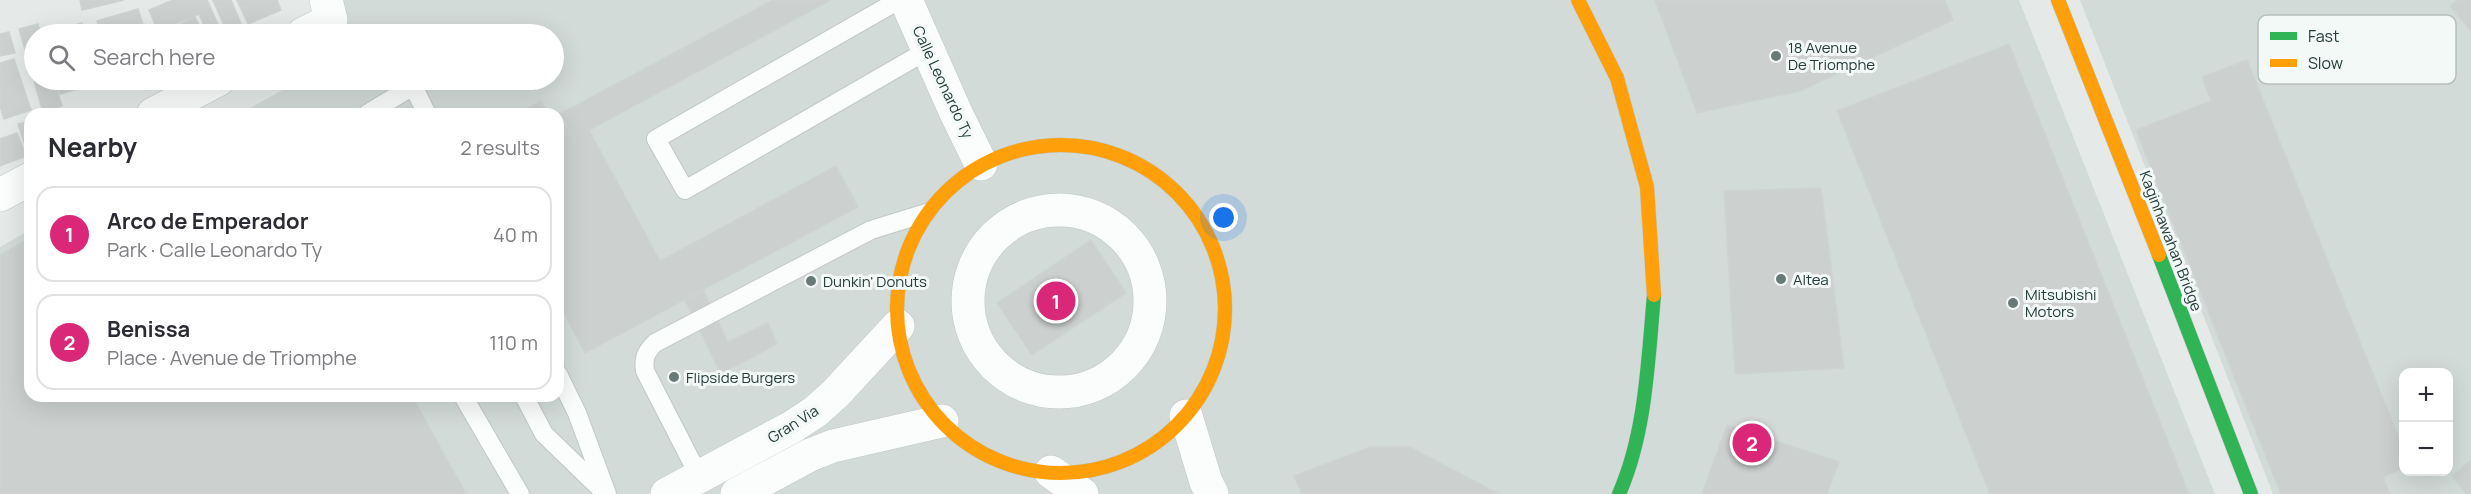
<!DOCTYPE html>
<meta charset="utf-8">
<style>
:root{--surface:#fff;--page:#f7f7f7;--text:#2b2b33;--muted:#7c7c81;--line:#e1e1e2;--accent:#db2777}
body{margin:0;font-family:Manrope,sans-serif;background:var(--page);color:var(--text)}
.controls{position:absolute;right:18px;bottom:18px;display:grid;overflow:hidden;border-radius:12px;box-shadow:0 6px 24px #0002}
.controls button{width:54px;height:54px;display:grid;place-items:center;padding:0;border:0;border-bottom:2px solid var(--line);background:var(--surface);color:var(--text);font:30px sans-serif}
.you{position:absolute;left:1224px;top:218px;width:21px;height:21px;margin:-15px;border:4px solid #fff;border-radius:50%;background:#1a73e8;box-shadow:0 0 0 9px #1a73e833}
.badge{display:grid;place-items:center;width:39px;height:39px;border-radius:50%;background:var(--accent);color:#fff;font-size:20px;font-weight:700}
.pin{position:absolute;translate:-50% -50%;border:3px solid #fff;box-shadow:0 2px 6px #0006}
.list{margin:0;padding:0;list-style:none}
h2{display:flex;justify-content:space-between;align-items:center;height:78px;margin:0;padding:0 24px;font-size:26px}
h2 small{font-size:20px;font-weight:400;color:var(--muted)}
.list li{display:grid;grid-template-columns:39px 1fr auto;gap:18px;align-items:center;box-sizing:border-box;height:96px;margin:0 12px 12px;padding:0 12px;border:2px solid var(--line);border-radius:18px}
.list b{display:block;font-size:22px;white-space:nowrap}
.list p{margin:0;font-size:20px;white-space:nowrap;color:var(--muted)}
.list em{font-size:20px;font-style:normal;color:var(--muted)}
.icon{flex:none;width:33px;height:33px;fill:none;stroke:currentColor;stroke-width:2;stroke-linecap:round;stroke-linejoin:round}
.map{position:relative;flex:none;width:2471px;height:494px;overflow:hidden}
.search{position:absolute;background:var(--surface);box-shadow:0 6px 24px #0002;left:24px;top:24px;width:540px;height:66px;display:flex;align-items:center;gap:15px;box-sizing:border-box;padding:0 21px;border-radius:33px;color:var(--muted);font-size:22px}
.panel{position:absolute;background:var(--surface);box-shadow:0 6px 24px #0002;left:24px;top:108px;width:540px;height:294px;border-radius:18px}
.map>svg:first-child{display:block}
</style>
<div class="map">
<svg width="2471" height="494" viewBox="0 0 2471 494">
<rect width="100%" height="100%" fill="#e5eae9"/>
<g fill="#d3dbd9" fill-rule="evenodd">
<polygon points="341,0 2019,0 2215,494 0,494 0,247 30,230 30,396 558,396 558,114 239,114 301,80 554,80 554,34 349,34"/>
<path d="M2080,0H2471V494H2273ZM2404,372H2448V472H2404Z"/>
</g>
<g fill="#ccd1d0" stroke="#ced3d2" stroke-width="1.5">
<polygon points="80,0 124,0 82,10"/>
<polygon points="173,0 207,0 221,31 208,34 199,14 158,31 149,10"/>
<polygon points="213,0 231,0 242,26 227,32"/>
<polygon points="237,0 277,0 281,10 248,24"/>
<polygon points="773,0 831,0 589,130 660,261 836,166 858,207 585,353 558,302 558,115"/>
<polygon points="1655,0 1945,0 1953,20 1800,91 1697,113"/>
<polygon points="2457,0 2471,0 2471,31 2450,6"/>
<polygon points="138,9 146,34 101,34 97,21"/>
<polygon points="195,17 203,34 164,34 163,32"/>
<polygon points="82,23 86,34 45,34"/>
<polygon points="38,24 41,34 34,34 34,80 54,80 62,106 43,112 19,29"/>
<polygon points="9,32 15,53 0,56 0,34"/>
<polygon points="2009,44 2189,494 1990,494 1837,111"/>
<polygon points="14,59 31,110 4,119 0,106 0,63"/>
<polygon points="2247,60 2404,451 2404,468 2383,477 2390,494 2281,494 2136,130 2211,101 2202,77"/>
<polygon points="56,80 100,80 100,82 60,94"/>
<polygon points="541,101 548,114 518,114"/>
<polygon points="30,121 30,140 24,142 18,124"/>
<polygon points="17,133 26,156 0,166 0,139"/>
<polygon points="1821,188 1844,368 1735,374 1724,191"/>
<polygon points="30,238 30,396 412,396 466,494 0,494 0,255"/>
<polygon points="1091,240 1126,293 1032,355 997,303"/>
<polygon points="703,290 728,342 768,323 777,344 721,374 685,300"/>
<polygon points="1727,425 1839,462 1827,494 1702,494"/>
<polygon points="1371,447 1410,447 1499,494 1302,494 1294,476"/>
<polygon points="2471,460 2471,494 2467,494 2452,476"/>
</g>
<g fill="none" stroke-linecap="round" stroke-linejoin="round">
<defs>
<g id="lane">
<polyline points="899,0 656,139 685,190 928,50"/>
<polyline points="367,114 413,86 427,114"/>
<polyline points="558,374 577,413 607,494"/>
<polyline points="463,396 520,494"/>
<polyline points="524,396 544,434 603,491"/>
<path d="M699,476L645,371C643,358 646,352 655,343L871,230L926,213"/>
</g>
<g id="street">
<polyline points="906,0 956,113 981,164"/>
<polyline points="303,34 331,20 326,0"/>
<polyline points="153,114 218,80"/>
<polyline points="0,195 30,179"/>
<circle cx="1059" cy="301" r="91"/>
<polyline points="1186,416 1206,482 1212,494"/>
<polyline points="1051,472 1082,494"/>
<polyline points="667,494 792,427 815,412 836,393 898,326"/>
<polyline points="737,494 810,455 833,446 942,421"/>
</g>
<g id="fast">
<polyline points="2159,255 2251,494"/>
<path d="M1619,494C1646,433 1648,360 1654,295"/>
</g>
<g id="slow">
<polyline points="1578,0 1617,78 1647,187 1654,295"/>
<polyline points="2058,0 2159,255"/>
<circle cx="1061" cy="309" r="164"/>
</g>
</defs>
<use href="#lane" stroke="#c2c7c6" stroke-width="20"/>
<use href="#street" stroke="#c2c7c6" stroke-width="34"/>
<use href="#fast" stroke="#c0c8c6" stroke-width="15"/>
<use href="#slow" stroke="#c0c8c6" stroke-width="15"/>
<use href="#lane" stroke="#fbfcfc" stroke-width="18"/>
<use href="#street" stroke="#fbfcfc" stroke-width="33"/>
<use href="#fast" stroke="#30b455" stroke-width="14"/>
<use href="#slow" stroke="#ff9f0a" stroke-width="14"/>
</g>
<g fill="#677a78" stroke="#f3f9f7" stroke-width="2">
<circle cx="1776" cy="56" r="6"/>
<circle cx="1781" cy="279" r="6"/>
<circle cx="811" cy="281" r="6"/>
<circle cx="2013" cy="303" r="6"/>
<circle cx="674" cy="377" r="6"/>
</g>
<g text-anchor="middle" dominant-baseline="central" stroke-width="6" stroke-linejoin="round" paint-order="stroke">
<g font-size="15" fill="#233d3b" stroke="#f3f9f7" text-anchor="start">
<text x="1788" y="47">18 Avenue<tspan x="1788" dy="17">De Triomphe</tspan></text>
<text x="1793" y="279">Altea</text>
<text x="823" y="281">Dunkin' Donuts</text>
<text x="2025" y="294">Mitsubishi<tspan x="2025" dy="17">Motors</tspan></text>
<text x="686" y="377">Flipside Burgers</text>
</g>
<g font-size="15" fill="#233d3b" stroke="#f3f9f7">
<text transform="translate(943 82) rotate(65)">Calle Leonardo Ty</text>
<text transform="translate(2171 241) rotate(69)">Kaginhawahan Bridge</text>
<text transform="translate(793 424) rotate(-32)">Gran Via</text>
</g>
</g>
<rect x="2258" y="15" width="198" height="69" rx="9" fill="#f3f9f7" stroke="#b5c1bf" stroke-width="1.5"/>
<rect x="2270" y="32" width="27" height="8" fill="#30b455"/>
<rect x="2270" y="59" width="27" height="8" fill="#ff9f0a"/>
<g font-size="16" fill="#233d3b">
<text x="2308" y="42">Fast</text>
<text x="2308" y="69">Slow</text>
</g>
</svg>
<div class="controls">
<button>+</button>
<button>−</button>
</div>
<div class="you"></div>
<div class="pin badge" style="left:1056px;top:301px">1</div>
<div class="pin badge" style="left:1752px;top:443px">2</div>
<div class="search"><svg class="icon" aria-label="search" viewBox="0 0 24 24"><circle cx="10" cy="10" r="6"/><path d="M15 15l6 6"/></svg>Search here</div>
<section class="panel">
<h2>Nearby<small>2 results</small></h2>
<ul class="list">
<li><span class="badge">1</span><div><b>Arco de Emperador</b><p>Park · Calle Leonardo Ty</p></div><em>40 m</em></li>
<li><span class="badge">2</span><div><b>Benissa</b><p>Place · Avenue de Triomphe</p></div><em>110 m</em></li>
</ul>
</section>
</div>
